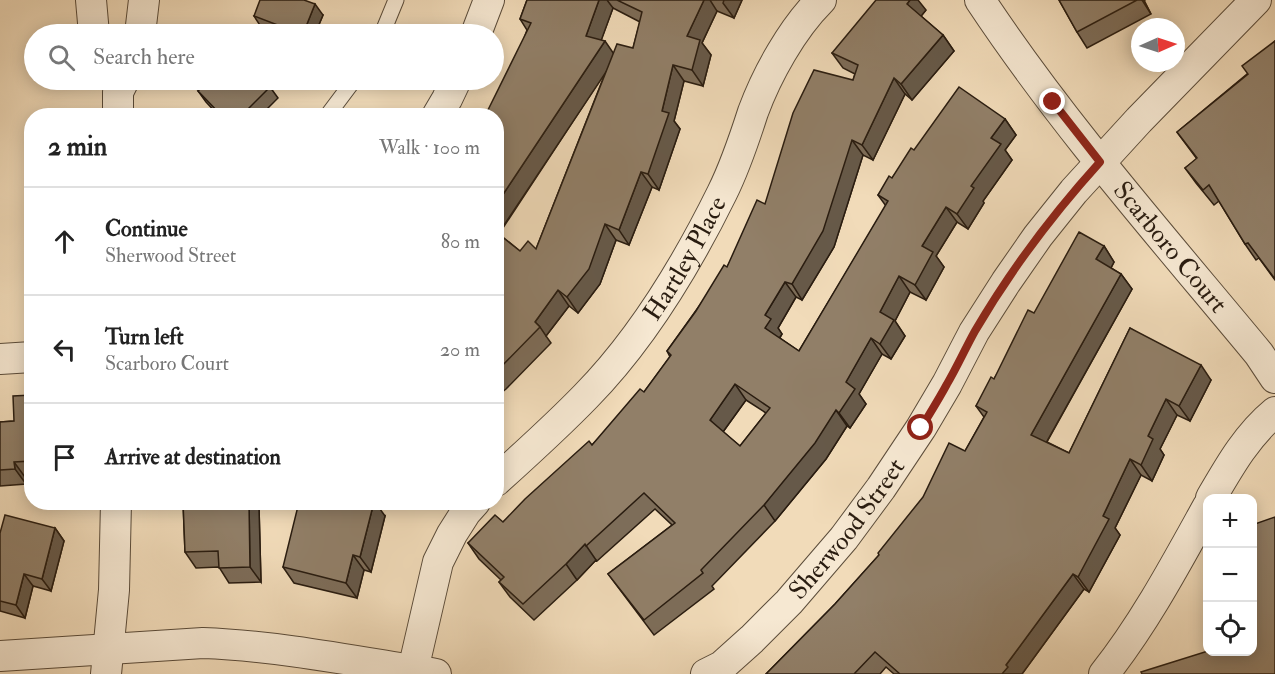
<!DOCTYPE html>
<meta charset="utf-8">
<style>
:root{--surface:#fff;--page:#f6f6f6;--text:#222;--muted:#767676;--line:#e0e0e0}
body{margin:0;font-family:"IM FELL Double Pica",serif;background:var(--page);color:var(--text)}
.controls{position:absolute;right:18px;bottom:18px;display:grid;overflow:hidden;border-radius:12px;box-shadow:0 3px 15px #0003}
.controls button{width:54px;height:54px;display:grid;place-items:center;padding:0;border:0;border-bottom:2px solid var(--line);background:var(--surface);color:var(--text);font:30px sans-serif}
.compass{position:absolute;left:1131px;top:18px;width:54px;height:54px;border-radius:50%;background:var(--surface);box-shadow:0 3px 15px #0003;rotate:87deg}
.stop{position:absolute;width:18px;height:18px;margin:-14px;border:4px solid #8f2418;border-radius:50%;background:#fff}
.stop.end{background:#8f2418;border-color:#fff;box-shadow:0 2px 6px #0008}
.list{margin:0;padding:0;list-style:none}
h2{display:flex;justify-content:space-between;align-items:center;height:78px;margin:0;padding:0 24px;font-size:26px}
h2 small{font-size:20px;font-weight:400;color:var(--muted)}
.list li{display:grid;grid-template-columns:39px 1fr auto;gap:18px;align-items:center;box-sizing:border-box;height:108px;padding:0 24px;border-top:2px solid var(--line)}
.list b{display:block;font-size:22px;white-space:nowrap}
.list p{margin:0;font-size:20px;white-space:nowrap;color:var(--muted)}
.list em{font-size:20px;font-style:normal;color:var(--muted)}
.icon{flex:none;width:33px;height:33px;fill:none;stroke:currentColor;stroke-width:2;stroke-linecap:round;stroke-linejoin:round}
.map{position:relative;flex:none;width:1275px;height:674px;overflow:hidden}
.search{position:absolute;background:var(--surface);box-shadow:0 3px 15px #0003;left:24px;top:24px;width:480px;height:66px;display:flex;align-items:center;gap:15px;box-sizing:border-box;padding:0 21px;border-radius:33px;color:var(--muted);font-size:22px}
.panel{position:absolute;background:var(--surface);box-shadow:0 3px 15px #0003;left:24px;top:108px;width:480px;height:402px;border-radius:24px}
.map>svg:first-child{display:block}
</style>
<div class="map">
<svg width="1275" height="674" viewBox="0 0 1275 674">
<rect width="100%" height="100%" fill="#f1dbb9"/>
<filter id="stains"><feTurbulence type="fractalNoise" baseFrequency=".00333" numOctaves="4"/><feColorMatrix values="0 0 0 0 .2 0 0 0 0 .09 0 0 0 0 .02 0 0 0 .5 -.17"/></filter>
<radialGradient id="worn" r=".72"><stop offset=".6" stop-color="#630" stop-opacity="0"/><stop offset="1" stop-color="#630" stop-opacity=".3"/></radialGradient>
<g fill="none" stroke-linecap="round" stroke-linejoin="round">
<defs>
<g id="lane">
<polyline points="382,34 396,0"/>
<polyline points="327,116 354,80"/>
</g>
<g id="street">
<polyline points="91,0 94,34"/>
<path id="s1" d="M980,0C1063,125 1163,238 1259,354L1275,378"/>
<polyline points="140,34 144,0"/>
<polyline points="476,34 489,0"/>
<polyline points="118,116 118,92 124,80"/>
<polyline points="437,116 447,99 456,80"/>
<polyline points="0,359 32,357"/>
<path id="s2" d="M496,481C527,453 557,426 586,396C643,338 686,266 722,193C735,167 744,140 753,112C767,74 792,29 821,0"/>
<path d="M1211,498C1229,467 1247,435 1275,412"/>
<path d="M0,656L203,643C281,646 359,662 436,674"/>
<polyline points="413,670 438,562 452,534 466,512 475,502"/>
<polyline points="106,674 114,590 116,502"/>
<path id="s3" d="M706,674L722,666L752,639L789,602L844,538L881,488L921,428L947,384L974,332L1006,282L1038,236L1074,191L1139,120L1256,0"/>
<path d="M1104,674C1144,624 1177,562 1208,506"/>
</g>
</defs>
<use href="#lane" stroke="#5b4c3a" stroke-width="17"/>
<use href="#street" stroke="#5b4c3a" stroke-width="32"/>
<use href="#lane" stroke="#f6e8d2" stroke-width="15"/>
<use href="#street" stroke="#f6e8d2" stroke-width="30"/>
</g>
<g fill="#7d6d59" stroke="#291c10" stroke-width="1.5" fill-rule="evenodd">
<path d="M527,0H742L734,18L717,11L702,43L711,55L703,86L684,81L674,121L680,129L659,190L652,187L629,245L616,240L600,284L578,313L569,306L546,336L551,343L506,389L496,397V116L527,30L520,19ZM613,8L640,22L633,48L613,53L601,40ZM606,71L536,249L520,251L499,234Z"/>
<polygon points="1059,0 1145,0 1144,1 1151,14 1087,48 1077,32"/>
<path d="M926,10L921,16L943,35L954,51L912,100L905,94L873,160L863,155L834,247L802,300L796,297L778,328L782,334L780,338L799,351L886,206L878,195L892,178L914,150L1005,119L1016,135L1005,150L1012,160L983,201L984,203L968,229L957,222L936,256L944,267L926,300L910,292L895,321L905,336L891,359L882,354L859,394L866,404L850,428L847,426L826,459L775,521L712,586L714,589L654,635L608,574L672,525L655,509L597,561L596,560L577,580L534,620L510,597L499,582L501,580L479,559L468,543L503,522L592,445L644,392L670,357L667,351L727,267L765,204L853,80L855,74L843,68L832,53ZM746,400L766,413L740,446L723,432Z"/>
<polygon points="323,15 315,34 281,34 261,27 254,16"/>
<polygon points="1275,41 1275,280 1259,258 1256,260 1245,244 1219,201 1214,205 1196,183 1185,168 1197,159 1177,132 1247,74"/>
<polygon points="270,87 278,98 260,116 219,116 206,102 198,91"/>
<polygon points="1104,246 1114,262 1111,268 1121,274 1132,289 1047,442 1069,453 1130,328 1211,380 1190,421 1177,415 1160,449 1164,455 1152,481 1141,475 1115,528 1120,535 1089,592 1084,589 1022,674 894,674 886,667 880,674 766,674 835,604 879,555 965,451 984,417 976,406 994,379 1034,313"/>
<polygon points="32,395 32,477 25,477 26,484 0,486 0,422 14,421"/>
<polygon points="183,502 256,502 259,507 261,582 229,583 219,567 196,568 185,552"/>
<polygon points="385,516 371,572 364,570 357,598 294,583 283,567"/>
<polygon points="55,528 64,541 51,591 33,586 25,618 0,611 0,533"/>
</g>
<g fill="#665949" stroke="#291c10" stroke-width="1.5">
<polygon points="599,0 607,0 613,8 597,52 586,36"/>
<polygon points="704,0 710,0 717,11 702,43 711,55 703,86 692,70 687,36"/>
<polygon points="724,0 742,0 734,18 723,3"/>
<polygon points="910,0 918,0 926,10 918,20 907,4"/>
<polygon points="1142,0 1144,0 1151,14"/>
<polygon points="315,4 323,15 315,34 303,34"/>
<polygon points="943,35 954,51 912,100 901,84"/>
<polygon points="605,41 616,57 496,237 496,205"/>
<polygon points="673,65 684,81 674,121 680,129 659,190 648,174 662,111"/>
<polygon points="894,78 905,94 873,160 862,145"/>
<polygon points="1005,119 1016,135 1005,150 1012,160 983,201 984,203 968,229 957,214 971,186 991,138"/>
<polygon points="852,140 863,155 834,247 802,300 792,284"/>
<polygon points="641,172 652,187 629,245 619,230"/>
<polygon points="946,207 957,222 936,256 944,267 926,300 915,285 922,246"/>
<polygon points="605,224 616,240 600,284 578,313 567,297"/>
<polygon points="1104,246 1114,262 1107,275 1096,259"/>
<polygon points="1121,274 1132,289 1042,450 1031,435"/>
<polygon points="899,276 910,292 895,321 905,336 891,359 880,344 880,312"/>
<polygon points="785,282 796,297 778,328 782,334 776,343 765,328 765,315"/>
<polygon points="558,290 569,306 546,336 540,327 535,322"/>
<polygon points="871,338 882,354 859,394 866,404 850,428 839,413 846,382"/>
<polygon points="1201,365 1211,380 1190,421 1179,406"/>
<polygon points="735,384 746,400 720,436 710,420"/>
<polygon points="1166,399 1177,415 1160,449 1164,455 1152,481 1141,465 1148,436"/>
<polygon points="836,410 847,426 826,459 775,521 764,505"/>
<polygon points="1130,459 1141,475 1115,528 1120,535 1089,592 1078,577 1103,516"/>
<polygon points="14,462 25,477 26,484 15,469"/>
<polygon points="249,502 256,502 259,507 261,582 250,567"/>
<polygon points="374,502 375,502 385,516 371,572 360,557"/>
<polygon points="55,528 64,541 51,591 42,579"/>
<polygon points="585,544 596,560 577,580 566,564"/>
<polygon points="353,555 364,570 357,598 346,583"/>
<polygon points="24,574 33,586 25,618 16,605"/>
<polygon points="1073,574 1084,589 1022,674 1002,674 1006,665"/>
</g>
<g fill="#917f68" stroke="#291c10" stroke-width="1.5" fill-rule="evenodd">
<polygon points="260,0 304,0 315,4 303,34 301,34 254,16"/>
<polygon points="527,0 599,0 586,36 605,41 496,205 496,116 485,116 531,23 520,19"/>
<polygon points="617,0 704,0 687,36 700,40 692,70 673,65 662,111 669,113 648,174 641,172 619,230 605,224 589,269 567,297 558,290 535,322 540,327 496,372 496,232 520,251 528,241 536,249 617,44 633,48 642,12"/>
<path d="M876,0H910L907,4L943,35L901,84L894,78L862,145L852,140L823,231L792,284L785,282L765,315L771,319L765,328L799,351L888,201L878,195L889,176L892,178L911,148L914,150L959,87L1005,119L991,138L1001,144L971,186L974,188L957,214L946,207L922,246L933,252L915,285L899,276L880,312L894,320L880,344L871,338L846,382L855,389L839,413L836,410L815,443L764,505L701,570L703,573L644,620L608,574L675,523L644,493L586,546L585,544L566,564L523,604L499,582L504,577L468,543L495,515L503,522L525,499L589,441L592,445L640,389L644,392L671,355L667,351L696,311L724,265L727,267L757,200L765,204L793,113L814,70L853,80L858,65L832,53ZM735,384L770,408L740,446L710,420Z"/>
<polygon points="1059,0 1137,0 1077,32"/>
<polygon points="1275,41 1275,279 1248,243 1245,244 1209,185 1203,190 1185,168 1197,158 1177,132 1248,74 1242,66"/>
<polygon points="210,80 263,80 270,87 241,116 222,116 198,91"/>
<polygon points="1079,232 1104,246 1096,259 1121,274 1031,435 1069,453 1130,328 1201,365 1179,406 1166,399 1148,436 1153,439 1141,465 1130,459 1103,516 1109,519 1078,577 1073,574 1006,665 1008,667 1002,674 900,674 875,652 854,674 766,674 835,604 879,555 878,553 923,497 949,443 965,451 987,412 976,406 991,377 994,379 1028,310 1034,313"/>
<polygon points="32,395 32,461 14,462 15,469 0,470 0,422 14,421 13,396"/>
<polygon points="183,502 249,502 250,567 219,568 218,551 185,552"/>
<polygon points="299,502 374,502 360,557 353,555 346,583 283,567"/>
<polygon points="5,515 55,528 42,579 24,574 16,605 0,601 0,533"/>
<polygon points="1275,517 1275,674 1142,674 1141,672 1208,651 1252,651 1252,537 1255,536 1252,529 1252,525"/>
</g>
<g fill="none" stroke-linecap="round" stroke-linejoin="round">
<path stroke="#8f2418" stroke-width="8" d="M921,428C930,413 939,399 947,384C957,367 965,349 975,331C1010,271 1053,214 1100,162L1053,102"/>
</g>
<g text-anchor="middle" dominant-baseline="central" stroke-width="4.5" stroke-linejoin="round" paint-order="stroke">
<g font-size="26" fill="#291c10" stroke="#f6e8d2">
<text stroke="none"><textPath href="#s1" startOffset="312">Scarboro Court</textPath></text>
<text stroke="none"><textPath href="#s2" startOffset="294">Hartley Place</textPath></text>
<text stroke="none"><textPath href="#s3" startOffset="204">Sherwood Street</textPath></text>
</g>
</g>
<rect width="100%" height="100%" filter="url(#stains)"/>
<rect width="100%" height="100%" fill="url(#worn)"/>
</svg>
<div class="controls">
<button>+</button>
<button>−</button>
<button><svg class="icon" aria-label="locate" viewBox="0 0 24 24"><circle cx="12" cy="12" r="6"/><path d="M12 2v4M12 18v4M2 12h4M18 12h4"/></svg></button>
</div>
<svg class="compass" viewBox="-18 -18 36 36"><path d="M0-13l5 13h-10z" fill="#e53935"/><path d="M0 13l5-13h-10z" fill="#767676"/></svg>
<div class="stop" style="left:921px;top:428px"></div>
<div class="stop end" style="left:1053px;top:102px"></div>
<div class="search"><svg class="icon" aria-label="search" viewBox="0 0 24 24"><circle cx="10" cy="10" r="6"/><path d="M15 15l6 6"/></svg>Search here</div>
<section class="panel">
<h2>2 min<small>Walk · 100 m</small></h2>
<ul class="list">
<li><svg class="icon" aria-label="ahead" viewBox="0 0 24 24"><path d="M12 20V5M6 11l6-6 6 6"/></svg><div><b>Continue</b><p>Sherwood Street</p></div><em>80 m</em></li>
<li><svg class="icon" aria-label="left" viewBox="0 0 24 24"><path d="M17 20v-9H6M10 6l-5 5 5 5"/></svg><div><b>Turn left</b><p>Scarboro Court</p></div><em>20 m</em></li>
<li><svg class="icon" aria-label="arrive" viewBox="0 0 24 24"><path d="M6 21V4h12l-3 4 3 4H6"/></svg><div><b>Arrive at destination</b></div></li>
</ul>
</section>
</div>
